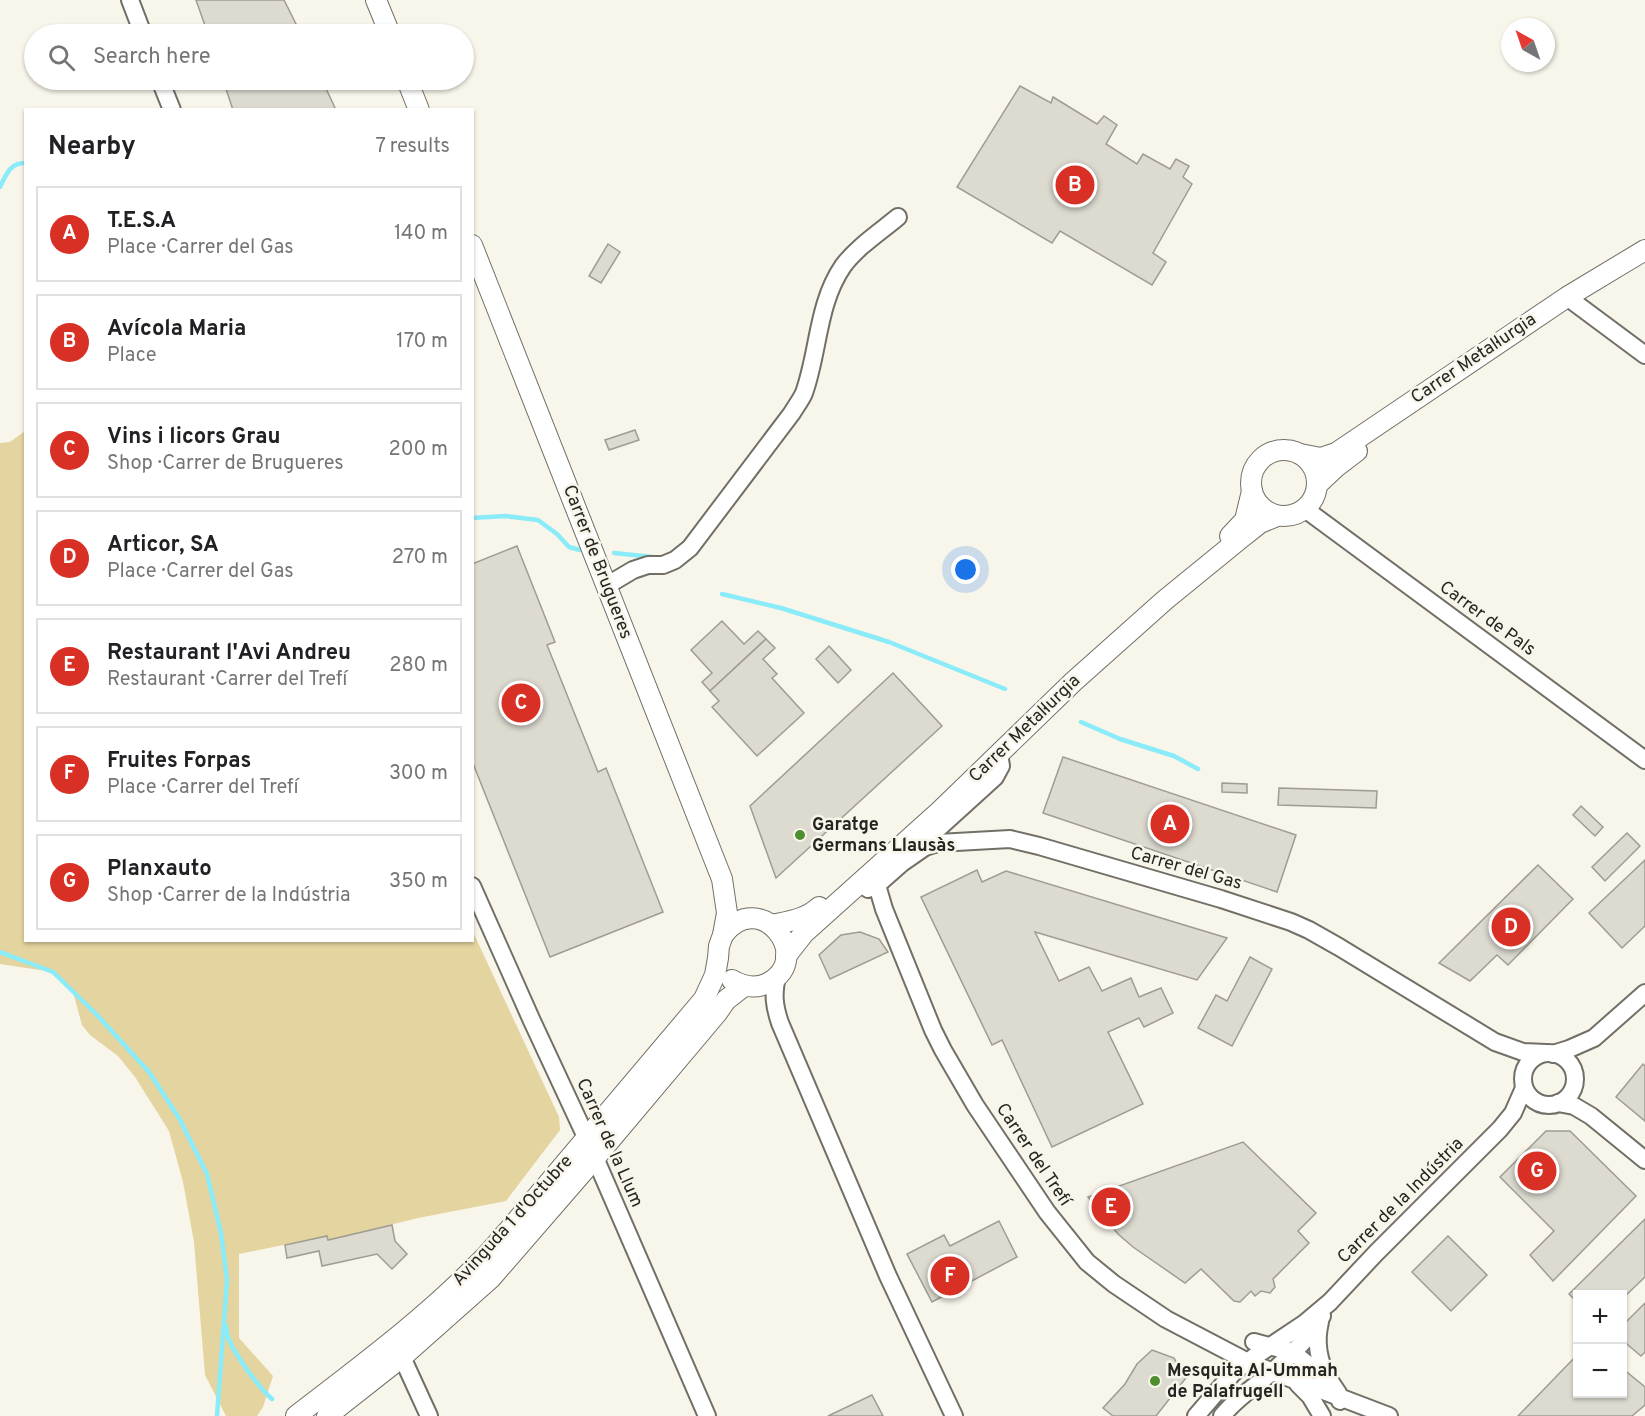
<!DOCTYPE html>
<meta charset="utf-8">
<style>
:root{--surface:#fff;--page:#f2f2f2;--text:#202124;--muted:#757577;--line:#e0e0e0;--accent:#d93025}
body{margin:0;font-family:Overpass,sans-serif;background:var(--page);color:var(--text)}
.controls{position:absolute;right:18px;bottom:18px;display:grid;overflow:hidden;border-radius:0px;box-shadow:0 2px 4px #0004}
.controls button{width:54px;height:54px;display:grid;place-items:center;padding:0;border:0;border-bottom:2px solid var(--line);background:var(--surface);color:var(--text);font:30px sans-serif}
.compass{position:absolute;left:1501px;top:18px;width:54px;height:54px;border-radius:50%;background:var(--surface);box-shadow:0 2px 4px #0004;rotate:320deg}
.you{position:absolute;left:966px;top:570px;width:21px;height:21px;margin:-15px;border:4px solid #fff;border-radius:50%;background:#1a73e8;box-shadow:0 0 0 9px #1a73e833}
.badge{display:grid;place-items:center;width:39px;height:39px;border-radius:50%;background:var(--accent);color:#fff;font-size:20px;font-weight:700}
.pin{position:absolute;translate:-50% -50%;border:3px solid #fff;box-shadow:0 2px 6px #0006}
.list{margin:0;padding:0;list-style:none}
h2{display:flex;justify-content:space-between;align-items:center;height:78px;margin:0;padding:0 24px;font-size:26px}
h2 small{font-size:20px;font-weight:400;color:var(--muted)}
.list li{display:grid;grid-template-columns:39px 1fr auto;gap:18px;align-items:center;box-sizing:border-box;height:96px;margin:0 12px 12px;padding:0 12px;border:2px solid var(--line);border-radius:0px}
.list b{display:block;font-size:22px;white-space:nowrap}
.list p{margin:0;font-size:20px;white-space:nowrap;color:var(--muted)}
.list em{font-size:20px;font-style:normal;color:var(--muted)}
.icon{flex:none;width:33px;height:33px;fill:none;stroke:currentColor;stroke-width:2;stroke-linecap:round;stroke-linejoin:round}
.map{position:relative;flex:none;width:1645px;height:1416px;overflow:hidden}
.search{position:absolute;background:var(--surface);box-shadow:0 2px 4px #0004;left:24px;top:24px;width:450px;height:66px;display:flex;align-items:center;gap:15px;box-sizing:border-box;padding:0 21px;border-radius:33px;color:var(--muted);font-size:22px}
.panel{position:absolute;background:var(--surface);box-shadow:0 2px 4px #0004;left:24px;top:108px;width:450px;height:834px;border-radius:0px}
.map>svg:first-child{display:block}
</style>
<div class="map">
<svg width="1645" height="1416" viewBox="0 0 1645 1416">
<rect width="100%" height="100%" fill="#f8f5ea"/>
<polygon fill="#e4d49f" points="25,431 26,940 472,940 473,932 559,1117 560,1130 506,1201 418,1218 328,1240 327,1236 239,1254 239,1338 273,1376 263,1407 257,1416 226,1416 205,1375 194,1242 183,1182 169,1131 135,1077 118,1056 90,1035 82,1025 73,992 53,972 0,964 0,443 10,442"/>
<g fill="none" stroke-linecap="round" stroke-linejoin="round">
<g stroke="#8aebf9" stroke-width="4.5">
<path d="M0,187C6,175 10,162 26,163"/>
<polyline points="472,518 505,516 538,520 557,534 569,547 580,550"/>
<polyline points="614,553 653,557"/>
<polyline points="722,594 781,608 889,642 1005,689"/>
<polyline points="1081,722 1120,739 1174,756 1198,769"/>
<polyline points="0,952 53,972 97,1015 149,1072 179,1118 207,1174 221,1233 227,1280 217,1416"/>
<path d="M226,1326C227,1331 227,1336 229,1340C236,1356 259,1388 272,1399"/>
</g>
</g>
<g fill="#dddad0" stroke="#9f9c92" stroke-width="1.5">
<polygon points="196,0 284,0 301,34 208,34"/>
<polygon points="223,80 322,80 336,110 233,110"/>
<polygon points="1020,86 1051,103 1053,97 1097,124 1104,116 1117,125 1106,144 1137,164 1143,154 1170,169 1176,159 1189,166 1183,177 1192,184 1153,253 1166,262 1152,285 1060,231 1052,243 957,187"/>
<polygon points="608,244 620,252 601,283 589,276"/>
<polygon points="635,430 639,440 609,450 605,440"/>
<polygon points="517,546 555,642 547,645 598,772 606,768 663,912 550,957 472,761 472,564"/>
<polygon points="722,621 744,644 758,631 766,639 710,691 702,682 712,673 691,650"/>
<polygon points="766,639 775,648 763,659 777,674 772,678 804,713 757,756 712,707 719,701 710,691"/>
<polygon points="829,646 851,670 838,683 816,659"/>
<polygon points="893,673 942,726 776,878 750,806"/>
<polygon points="1063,757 1296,835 1277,892 1043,813"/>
<polygon points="1222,783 1247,784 1247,793 1222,792"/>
<polygon points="1279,788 1377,791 1376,808 1278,805"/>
<polygon points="1581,806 1603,827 1595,836 1573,815"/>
<polygon points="1627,833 1640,846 1605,881 1592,867"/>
<polygon points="1645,860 1645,926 1622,948 1589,913"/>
<polygon points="1538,865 1573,899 1508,965 1497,955 1470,981 1439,963"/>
<polygon points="977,870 982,882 1006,871 1227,938 1197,980 1035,932 1059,981 1089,967 1102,991 1131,978 1139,997 1161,988 1173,1013 1144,1027 1139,1018 1108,1032 1143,1104 1052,1147 1002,1040 992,1045 921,897"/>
<polygon points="860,932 879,939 888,952 830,979 819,955 841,935"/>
<polygon points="1250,957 1272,969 1232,1046 1198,1028 1216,995 1227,1001"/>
<polygon points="1643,1064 1645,1066 1645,1121 1616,1097"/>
<polygon points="1546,1131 1570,1131 1636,1196 1553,1281 1530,1255 1554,1231 1500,1177"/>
<polygon points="1243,1142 1316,1213 1298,1231 1309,1243 1273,1279 1275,1287 1270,1293 1261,1291 1255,1296 1251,1291 1240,1302 1234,1301 1201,1269 1185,1283 1133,1247 1118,1234 1088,1197"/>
<polygon points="1645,1219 1645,1277 1622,1299 1622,1294 1578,1294 1578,1303 1569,1294"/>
<polygon points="999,1221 1017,1257 932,1302 907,1254 944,1235 950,1246"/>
<polygon points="392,1225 395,1241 407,1254 392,1269 377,1254 322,1266 319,1251 287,1258 285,1245 327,1236 328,1240"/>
<polygon points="1448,1236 1487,1275 1451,1311 1412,1272"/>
<polygon points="1645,1303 1645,1352 1641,1356 1622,1340 1622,1326"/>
<polygon points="1152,1350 1174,1358 1186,1378 1156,1416 1113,1416 1103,1408 1125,1384 1137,1364"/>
<polygon points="1578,1354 1578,1394 1622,1394 1622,1368 1645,1387 1645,1405 1632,1416 1518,1416"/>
<polygon points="872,1395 883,1416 828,1416"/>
</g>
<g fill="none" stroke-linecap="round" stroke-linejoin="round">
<defs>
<g id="minor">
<polyline points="130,0 143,34"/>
<polyline points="160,80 172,110"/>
<polyline points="1567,297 1645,355"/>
<polyline points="1305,509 1645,760"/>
<path d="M606,586L633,570L648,565H663L675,560L690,548L792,413C796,406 801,400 804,393C819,351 817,304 843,266C857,247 880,232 898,217"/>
<polyline points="925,847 931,835 995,777 1001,766 999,754"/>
<polyline points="877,885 884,909 933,1030 943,1050 975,1105 1047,1212 1087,1262 1114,1284 1166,1319 1250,1363 1389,1416"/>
<polyline points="472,886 532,1021 586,1137 707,1416"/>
<polyline points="868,889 877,885 902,863 925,847 938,843 1010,839 1039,846 1221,899 1291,922 1309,930 1339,947 1495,1042 1523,1052 1546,1053"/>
<path d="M777,976C773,995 774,1005 780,1023L888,1276L954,1416"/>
<circle cx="1549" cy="1079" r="26"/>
<polyline points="1553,1054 1569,1049 1594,1038 1645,993"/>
<polyline points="1558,1103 1574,1106 1591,1116 1645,1160"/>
<path d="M1320,1322C1315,1342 1318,1360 1328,1378"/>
<polyline points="1254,1342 1292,1352 1330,1381 1338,1393 1340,1401"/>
<polyline points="402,1357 429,1416"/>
<polyline points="1298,1384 1310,1396 1322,1416"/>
<polyline points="1196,1416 1233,1373 1254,1357 1305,1323 1330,1302 1376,1253 1500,1129 1513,1113 1524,1088"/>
<path d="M1222,1416C1233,1402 1247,1392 1261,1381C1283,1363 1308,1341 1322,1316"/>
</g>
<g id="major">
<polyline points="376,0 390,34"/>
<polyline points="407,80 419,110"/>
<circle cx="1284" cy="483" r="33"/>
<polyline points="1300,454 1321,458 1336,453 1567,297 1645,250"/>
<polyline points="1318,484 1336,467 1357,451"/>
<polyline points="1230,536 1245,520 1252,491"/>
<path d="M772,925C790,921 806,919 819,907"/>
<path d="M723,935C760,886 816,958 768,983C756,989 744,987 732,980"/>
<polyline points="786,956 804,933 940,811 1073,682 1165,600 1241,538 1260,523 1277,516"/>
<path d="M296,1416C358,1368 422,1321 477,1265C488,1255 498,1242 508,1231L704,999L715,975L718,958L719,946L723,935L727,913L722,879L472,245"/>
<polyline points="327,1416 402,1357 491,1278 595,1158 717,1013 726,1000 744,986"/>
</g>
</defs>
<use href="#minor" stroke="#716f66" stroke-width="20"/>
<use href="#major" stroke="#716f66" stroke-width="22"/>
<use href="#minor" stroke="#fff" stroke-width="16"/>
<use href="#major" stroke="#fff" stroke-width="20"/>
</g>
<g fill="#4f8d2e" stroke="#f8f5ea" stroke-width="2">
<circle cx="800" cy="835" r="6"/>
<circle cx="1155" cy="1381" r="6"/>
</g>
<g text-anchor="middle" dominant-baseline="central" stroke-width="5" stroke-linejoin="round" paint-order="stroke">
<g font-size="18" fill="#272522" stroke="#f8f5ea">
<text transform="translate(1474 359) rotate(-34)">Carrer Metal·lurgia</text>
<text transform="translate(597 562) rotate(69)">Carrer de Brugueres</text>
<text transform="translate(1487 619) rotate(36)">Carrer de Pals</text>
<text transform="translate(1025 729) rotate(-44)">Carrer Metal·lurgia</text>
<text transform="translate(1186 869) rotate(16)">Carrer del Gas</text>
<text transform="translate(609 1143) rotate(66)">Carrer de la Llum</text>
<text transform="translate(1033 1155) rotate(56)">Carrer del Trefí</text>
<text transform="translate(1401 1201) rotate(-45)">Carrer de la Indústria</text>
<text transform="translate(513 1221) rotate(-48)">Avinguda 1 d'Octubre</text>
</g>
<g font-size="18" font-weight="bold" fill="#272522" stroke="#f8f5ea" text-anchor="start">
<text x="812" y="825">Garatge<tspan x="812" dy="21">Germans Llausàs</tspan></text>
<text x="1167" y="1371">Mesquita Al-Ummah<tspan x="1167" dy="21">de Palafrugell</tspan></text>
</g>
</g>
</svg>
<div class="controls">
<button>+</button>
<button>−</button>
</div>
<svg class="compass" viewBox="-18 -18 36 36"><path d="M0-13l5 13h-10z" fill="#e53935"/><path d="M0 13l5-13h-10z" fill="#757577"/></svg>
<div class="you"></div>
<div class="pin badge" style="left:1170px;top:824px">A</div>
<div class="pin badge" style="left:1075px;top:185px">B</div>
<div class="pin badge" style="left:521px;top:703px">C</div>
<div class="pin badge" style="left:1511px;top:927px">D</div>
<div class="pin badge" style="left:1111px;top:1207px">E</div>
<div class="pin badge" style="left:950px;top:1276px">F</div>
<div class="pin badge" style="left:1537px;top:1171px">G</div>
<div class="search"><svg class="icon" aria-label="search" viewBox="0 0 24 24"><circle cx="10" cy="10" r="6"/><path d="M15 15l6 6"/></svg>Search here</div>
<section class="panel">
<h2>Nearby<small>7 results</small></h2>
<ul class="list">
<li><span class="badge">A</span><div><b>T.E.S.A</b><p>Place · Carrer del Gas</p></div><em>140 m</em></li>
<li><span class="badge">B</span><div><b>Avícola Maria</b><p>Place</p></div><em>170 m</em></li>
<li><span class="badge">C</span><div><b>Vins i licors Grau</b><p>Shop · Carrer de Brugueres</p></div><em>200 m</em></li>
<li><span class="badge">D</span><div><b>Articor, SA</b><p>Place · Carrer del Gas</p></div><em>270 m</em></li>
<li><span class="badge">E</span><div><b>Restaurant l'Avi Andreu</b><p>Restaurant · Carrer del Trefí</p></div><em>280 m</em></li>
<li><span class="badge">F</span><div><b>Fruites Forpas</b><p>Place · Carrer del Trefí</p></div><em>300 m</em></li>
<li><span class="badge">G</span><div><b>Planxauto</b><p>Shop · Carrer de la Indústria</p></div><em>350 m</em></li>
</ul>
</section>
</div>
